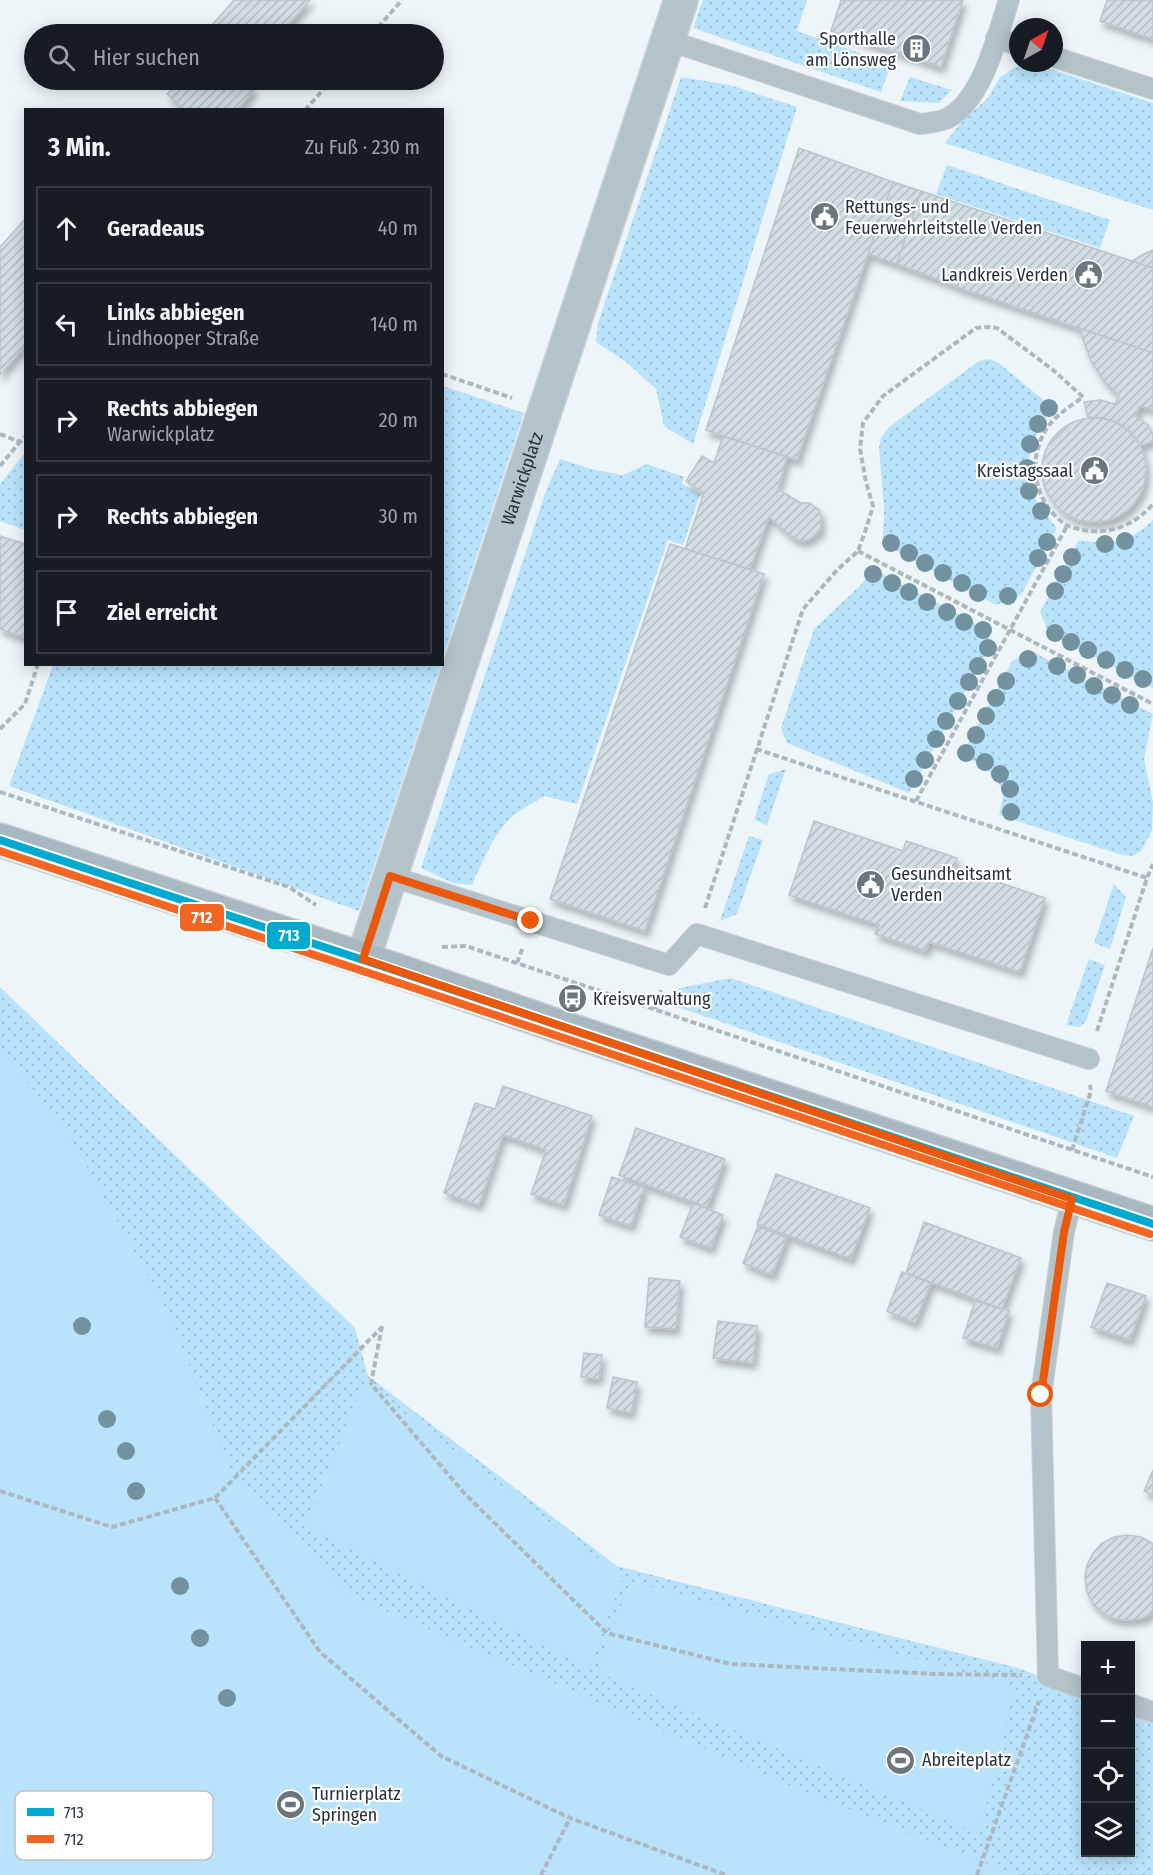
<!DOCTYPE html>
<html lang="de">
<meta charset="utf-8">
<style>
:root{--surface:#171b24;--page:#20242c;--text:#f1f3f6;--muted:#9ea1a6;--line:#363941}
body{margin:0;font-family:"Fira Sans Condensed",sans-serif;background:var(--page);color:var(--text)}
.controls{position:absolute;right:18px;bottom:18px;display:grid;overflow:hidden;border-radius:0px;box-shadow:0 3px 15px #0003}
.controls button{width:54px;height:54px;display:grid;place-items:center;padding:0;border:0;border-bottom:2px solid var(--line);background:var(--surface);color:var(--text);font:30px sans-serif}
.compass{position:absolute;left:1009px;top:18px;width:54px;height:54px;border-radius:50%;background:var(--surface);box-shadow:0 3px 15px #0003;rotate:40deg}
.stop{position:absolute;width:18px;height:18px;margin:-14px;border:4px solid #ea580c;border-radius:50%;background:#fff}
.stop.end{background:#ea580c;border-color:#fff;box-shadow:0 2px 6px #0008}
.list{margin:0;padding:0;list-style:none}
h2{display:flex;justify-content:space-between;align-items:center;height:78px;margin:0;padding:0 24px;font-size:26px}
h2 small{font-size:20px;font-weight:400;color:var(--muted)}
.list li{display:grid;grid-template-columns:39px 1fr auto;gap:18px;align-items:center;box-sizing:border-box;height:84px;margin:0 12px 12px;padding:0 12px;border:2px solid var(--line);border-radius:0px}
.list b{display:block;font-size:22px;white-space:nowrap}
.list p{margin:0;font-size:20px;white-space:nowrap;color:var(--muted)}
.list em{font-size:20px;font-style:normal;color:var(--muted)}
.icon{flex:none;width:33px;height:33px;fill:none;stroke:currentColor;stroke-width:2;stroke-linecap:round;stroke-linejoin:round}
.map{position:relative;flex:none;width:1153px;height:1875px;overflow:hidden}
.search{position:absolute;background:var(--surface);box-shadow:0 3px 15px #0003;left:24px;top:24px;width:420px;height:66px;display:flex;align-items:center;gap:15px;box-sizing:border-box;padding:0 21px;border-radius:33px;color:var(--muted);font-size:22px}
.panel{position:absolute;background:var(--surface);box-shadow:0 3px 15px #0003;left:24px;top:108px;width:420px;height:558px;border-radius:0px}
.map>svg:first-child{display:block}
</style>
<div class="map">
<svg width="1153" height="1875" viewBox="0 0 1153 1875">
<defs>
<pattern id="grass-dots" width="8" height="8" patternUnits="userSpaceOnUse" patternTransform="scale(1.5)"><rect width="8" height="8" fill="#b8e3fb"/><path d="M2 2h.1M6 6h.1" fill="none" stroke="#9ec3d8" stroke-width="1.8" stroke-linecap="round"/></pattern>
<pattern id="building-hatch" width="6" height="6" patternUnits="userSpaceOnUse" patternTransform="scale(1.5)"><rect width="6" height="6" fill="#d1dde2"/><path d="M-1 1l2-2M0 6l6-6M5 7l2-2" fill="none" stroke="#b3bec3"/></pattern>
<filter id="shadow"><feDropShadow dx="3.5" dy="6" stdDeviation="3" flood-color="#0004"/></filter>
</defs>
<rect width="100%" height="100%" fill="#edf5f9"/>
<g fill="url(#grass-dots)">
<polygon points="703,0 807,0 797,31 891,64 881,92 693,28"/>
<polygon points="1033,63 1153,103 1153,210 945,143 963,120 988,98 1000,77 1016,67"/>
<polygon points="681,77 730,85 797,107 693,444 664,426 656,389 626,362 596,342 598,323"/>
<polygon points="910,77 952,90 939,103 900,101"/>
<polygon points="947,165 1110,220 1100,248 936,194"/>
<path d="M990,359L1000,364L1052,407C1033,435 1017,470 1037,502C1042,511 1051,520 1057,528L1021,595L996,605L883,544L884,508L879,448L881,438L889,427L979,361Z"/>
<polygon points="443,386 524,413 443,658 442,386"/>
<polygon points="25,453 25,530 0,521 0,484"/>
<path d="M560,459L595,470L623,475L647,464L684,477L682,484L700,494L683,545L668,540L577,804L545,796C534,802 523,808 513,816C496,829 481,865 472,885L453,883L421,868L546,491Z"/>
<path d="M1153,520V688L1049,633L1040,612L1079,540C1108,546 1131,542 1153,520Z"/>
<polygon points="871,568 986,629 991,645 909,793 787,743 781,728 814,629 862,584"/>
<path d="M1033,652L1153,714L1144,759L1153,803L1152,831L1141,851L1132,856L1119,854L999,815L1004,793C992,770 985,766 961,756L1013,660Z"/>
<polygon points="53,665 441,665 359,911 9,786"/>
<polygon points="786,769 767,825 754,820 769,774"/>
<polygon points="749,836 763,840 737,914 720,921"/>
<polygon points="1114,884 1126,897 1110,949 1094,943"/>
<polygon points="1089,959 1105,965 1086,1021 1080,1027 1066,1025"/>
<polygon points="731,978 1134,1116 1117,1158 672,1005 679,988"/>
<polygon points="0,987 355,1328 368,1376 617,1566 1018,1668 1085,1694 1086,1852 1130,1852 1131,1711 1153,1720 1153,1875 0,1875"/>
</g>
<g fill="#b8e3fb">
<polygon points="0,1051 62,1123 167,1310 229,1466 347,1594 791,1786 1017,1875 0,1875"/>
<polygon points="364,1383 623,1577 589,1668 305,1526"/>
<polygon points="630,1581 1015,1686 979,1834 597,1672"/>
</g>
<g fill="url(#building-hatch)" stroke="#bcc5cb" stroke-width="1.5" filter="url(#shadow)">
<polygon points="234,0 310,0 280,34 204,34"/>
<polygon points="841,0 963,0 941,67 831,31"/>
<polygon points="1107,0 1153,0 1153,39 1100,21"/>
<polygon points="181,80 243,80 254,90 237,110 185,110 167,94"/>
<polygon points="799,148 893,182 797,460 706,430"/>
<polygon points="893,182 921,191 897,264 868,254"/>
<polygon points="921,191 1153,268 1153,353 966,290 897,264"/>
<polygon points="26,218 26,345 0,375 0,247"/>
<polygon points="1153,250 1153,268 1132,261 1142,255"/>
<polygon points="1079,328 1153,353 1153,410 1140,406 1135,416 1148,425 1153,435 1153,441 1140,446 1129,431 1116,422 1102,418 1088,417 1084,402 1100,400 1115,404 1119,396 1104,381 1091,361"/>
<circle cx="1094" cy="470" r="52"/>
<polygon points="723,436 787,457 778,489 800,503 810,503 819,510 821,516 821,528 818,533 808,540 800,541 792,537 769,517 750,569 685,549 704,493 686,481 702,456 714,463"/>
<polygon points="0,536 26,544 26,638 0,629"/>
<polygon points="670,544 764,574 645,931 550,899"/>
<polygon points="814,821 903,851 906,841 957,858 954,867 1045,898 1020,972 929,942 926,951 875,934 879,925 789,895"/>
<polygon points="1153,948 1153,1107 1106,1091"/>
<polygon points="503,1086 592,1116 564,1205 531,1194 546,1150 503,1135 479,1205 444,1193 475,1103 495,1109"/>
<polygon points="636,1128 725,1159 707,1207 619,1175"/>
<polygon points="776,1174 870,1208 851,1259 757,1224"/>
<polygon points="612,1177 644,1188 631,1226 599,1215"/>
<polygon points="693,1203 723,1215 711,1248 680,1237"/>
<polygon points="924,1222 1021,1258 1002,1309 906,1273"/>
<polygon points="758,1226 787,1238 772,1275 743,1263"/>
<polygon points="902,1272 931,1283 915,1323 887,1311"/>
<polygon points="649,1278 680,1281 676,1329 645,1327"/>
<polygon points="1107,1283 1146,1296 1130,1340 1091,1327"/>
<polygon points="975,1301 1009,1311 997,1348 963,1338"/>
<polygon points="718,1321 757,1326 753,1363 713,1358"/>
<polygon points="584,1353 602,1355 599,1379 581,1377"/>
<polygon points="613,1377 637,1382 631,1413 607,1408"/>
<polygon points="1153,1470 1153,1495 1144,1491"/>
<polygon points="1127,1535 1141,1537 1153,1544 1153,1612 1143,1618 1129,1620 1115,1619 1103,1613 1093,1604 1087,1592 1085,1578 1087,1565 1093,1553 1102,1543 1114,1537"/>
</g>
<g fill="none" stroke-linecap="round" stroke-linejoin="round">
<defs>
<g id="lane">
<polyline points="996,38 1018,45"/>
<path d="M667,40L920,124C929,123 940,122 948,118C983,99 997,36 1009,0"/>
<polyline points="1054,57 1153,89"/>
<polyline points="390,876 669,965 697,934 1089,1059"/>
<polyline points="1072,1199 1064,1232 1041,1395 1048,1676 1086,1689"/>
<polyline points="1130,1704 1153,1712"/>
</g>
<g id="street">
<path id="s1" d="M363,959L681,0"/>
</g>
<polyline id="secondary" points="0,840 390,968 552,1024 1153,1224"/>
</defs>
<use href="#lane" stroke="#cad1d6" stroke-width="22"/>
<use href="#street" stroke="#cad1d6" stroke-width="36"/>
<use href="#secondary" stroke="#cad1d6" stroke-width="36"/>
<g stroke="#adb8be" stroke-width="4" stroke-dasharray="6 3" stroke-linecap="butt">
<polyline points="372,34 402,0"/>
<polyline points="305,110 332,80"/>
<polyline points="442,374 512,398"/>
<polyline points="0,434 20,442 26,436"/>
<polyline points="0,466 20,442"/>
<polyline points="858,551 1153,704"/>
<polyline points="0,729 25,704 38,664"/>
<polyline points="756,749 1147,878"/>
<polyline points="0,792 289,887 316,905"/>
<polyline points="916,801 1067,526"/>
<path d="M705,908L803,609L838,569L858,551L865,532L873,506L866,482L860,449L863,423L883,396L976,328L988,327L997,328L1053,370L1083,397C1068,408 1051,418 1043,435C1027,467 1037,505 1066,525C1070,527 1075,528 1079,529C1108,536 1134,526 1153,504"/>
<polyline points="442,947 466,946 1153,1177"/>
<polyline points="517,963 523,947"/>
<polyline points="655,1009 661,990"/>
<polyline points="1097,1031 1147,878 1153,864"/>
<polyline points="1072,1150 1091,1091 1090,1085"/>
<polyline points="382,1326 371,1384 465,1494 607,1633 731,1664 936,1674 1022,1675"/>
<polyline points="0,1491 112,1527 215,1498 382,1327"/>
<polyline points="215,1498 320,1652 441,1756 570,1818 726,1875"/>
<polyline points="541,1875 570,1818"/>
<polyline points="977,1875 1039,1701"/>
</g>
<use href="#lane" stroke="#b4c3ca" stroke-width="20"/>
<use href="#street" stroke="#b4c3ca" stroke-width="33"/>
<use href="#secondary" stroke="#a7b8c1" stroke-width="33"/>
<defs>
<path id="bus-1" d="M0,840C385,966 769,1096 1153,1224"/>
<path id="bus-2" d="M0,851C384,977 766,1106 1150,1234"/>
</defs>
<use href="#bus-1" stroke="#fff" stroke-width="12"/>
<use href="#bus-2" stroke="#fff" stroke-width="12"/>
<use href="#bus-1" stroke="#00a9ce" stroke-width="8"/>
<use href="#bus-2" stroke="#f26522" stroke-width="8"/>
</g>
<g fill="#7392a0">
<circle cx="1049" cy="408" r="9"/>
<circle cx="1038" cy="424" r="9"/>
<circle cx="1030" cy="444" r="9"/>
<circle cx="1027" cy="468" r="9"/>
<circle cx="1029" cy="491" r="9"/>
<circle cx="1041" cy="511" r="9"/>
<circle cx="1125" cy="541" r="9"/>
<circle cx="1047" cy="542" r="9"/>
<circle cx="891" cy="543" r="9"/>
<circle cx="1105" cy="544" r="9"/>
<circle cx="909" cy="553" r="9"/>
<circle cx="1072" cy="557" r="9"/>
<circle cx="1038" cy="558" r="9"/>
<circle cx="925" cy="563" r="9"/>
<circle cx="943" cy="573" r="9"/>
<circle cx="873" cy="574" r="9"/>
<circle cx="1063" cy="574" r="9"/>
<circle cx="892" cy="583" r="9"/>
<circle cx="962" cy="583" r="9"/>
<circle cx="1055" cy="591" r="9"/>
<circle cx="909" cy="592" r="9"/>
<circle cx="978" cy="593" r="9"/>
<circle cx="1008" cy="596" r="9"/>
<circle cx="927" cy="602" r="9"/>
<circle cx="947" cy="612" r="9"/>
<circle cx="964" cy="622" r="9"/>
<circle cx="983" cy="630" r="9"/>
<circle cx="1055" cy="633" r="9"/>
<circle cx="1071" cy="642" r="9"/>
<circle cx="988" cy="648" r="9"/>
<circle cx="1088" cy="650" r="9"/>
<circle cx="1028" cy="659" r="9"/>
<circle cx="1106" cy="660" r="9"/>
<circle cx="978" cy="666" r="9"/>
<circle cx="1057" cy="666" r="9"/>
<circle cx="1125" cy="670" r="9"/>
<circle cx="1077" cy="675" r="9"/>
<circle cx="1143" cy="679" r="9"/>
<circle cx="1006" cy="681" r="9"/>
<circle cx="969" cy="682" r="9"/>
<circle cx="1094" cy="686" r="9"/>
<circle cx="1112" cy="695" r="9"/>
<circle cx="996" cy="698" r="9"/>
<circle cx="958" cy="701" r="9"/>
<circle cx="1130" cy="705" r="9"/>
<circle cx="986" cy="716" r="9"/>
<circle cx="946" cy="721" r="9"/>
<circle cx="976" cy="735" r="9"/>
<circle cx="936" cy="739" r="9"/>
<circle cx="966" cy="753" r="9"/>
<circle cx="925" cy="760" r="9"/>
<circle cx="985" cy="762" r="9"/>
<circle cx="1000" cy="774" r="9"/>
<circle cx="914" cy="779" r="9"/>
<circle cx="1010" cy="789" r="9"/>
<circle cx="1011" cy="812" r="9"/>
<circle cx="82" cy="1326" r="9"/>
<circle cx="107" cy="1419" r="9"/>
<circle cx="126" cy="1451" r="9"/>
<circle cx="136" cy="1491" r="9"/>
<circle cx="180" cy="1586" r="9"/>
<circle cx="200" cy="1638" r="9"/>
<circle cx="227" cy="1698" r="9"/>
</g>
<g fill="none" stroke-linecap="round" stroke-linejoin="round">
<polyline stroke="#ea580c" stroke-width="8" points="531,921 390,876 363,959 1072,1199 1064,1232 1041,1395"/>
</g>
<defs>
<symbol id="building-disc" viewBox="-11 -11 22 22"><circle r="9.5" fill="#6b767d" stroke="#fff"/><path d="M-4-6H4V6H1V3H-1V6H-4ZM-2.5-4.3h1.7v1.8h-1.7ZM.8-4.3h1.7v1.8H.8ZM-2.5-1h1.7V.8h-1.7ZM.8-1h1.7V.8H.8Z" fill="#fff"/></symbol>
<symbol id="civic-disc" viewBox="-11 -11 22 22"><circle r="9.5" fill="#6b767d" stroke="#fff"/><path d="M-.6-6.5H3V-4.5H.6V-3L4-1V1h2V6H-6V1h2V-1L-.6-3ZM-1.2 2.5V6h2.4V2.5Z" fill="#fff"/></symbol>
<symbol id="bus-disc" viewBox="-11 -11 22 22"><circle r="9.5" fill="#6b767d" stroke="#fff"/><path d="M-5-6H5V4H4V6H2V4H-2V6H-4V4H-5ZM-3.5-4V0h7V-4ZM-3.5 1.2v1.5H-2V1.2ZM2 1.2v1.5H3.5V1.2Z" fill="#fff"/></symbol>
<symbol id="stadium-disc" viewBox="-11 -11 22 22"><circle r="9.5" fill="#6b767d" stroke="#fff"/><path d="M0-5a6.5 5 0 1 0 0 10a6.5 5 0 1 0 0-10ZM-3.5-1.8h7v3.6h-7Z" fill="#fff"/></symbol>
</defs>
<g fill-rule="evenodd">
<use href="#building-disc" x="900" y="32" width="33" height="33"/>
<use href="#civic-disc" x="808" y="200" width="33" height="33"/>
<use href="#civic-disc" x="1072" y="258" width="33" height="33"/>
<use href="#civic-disc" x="1078" y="454" width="33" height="33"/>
<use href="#civic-disc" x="854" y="868" width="33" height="33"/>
<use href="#bus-disc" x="556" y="982" width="33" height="33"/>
<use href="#stadium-disc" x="884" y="1744" width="33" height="33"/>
<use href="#stadium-disc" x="274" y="1788" width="33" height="33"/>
</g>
<g text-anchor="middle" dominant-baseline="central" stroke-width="4.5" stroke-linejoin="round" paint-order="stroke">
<g font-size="18" fill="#25323a" stroke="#fff" text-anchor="start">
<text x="896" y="39" text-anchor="end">Sporthalle<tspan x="896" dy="21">am Lönsweg</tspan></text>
<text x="845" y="207">Rettungs- und<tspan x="845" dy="21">Feuerwehrleitstelle Verden</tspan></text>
<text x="1068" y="275" text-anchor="end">Landkreis Verden</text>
<text x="1073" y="471" text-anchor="end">Kreistagssaal</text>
<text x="891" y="874">Gesundheitsamt<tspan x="891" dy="21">Verden</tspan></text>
<text x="593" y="999">Kreisverwaltung</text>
<text x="922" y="1760">Abreiteplatz</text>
<text x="312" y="1794">Turnierplatz<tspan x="312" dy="21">Springen</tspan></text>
</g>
<g font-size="18" fill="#25323a" stroke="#fff">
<text stroke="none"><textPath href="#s1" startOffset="506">Warwickplatz</textPath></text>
</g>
</g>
<rect x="15" y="1791" width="198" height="69" rx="9" fill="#fff" stroke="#bec2c4" stroke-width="1.5"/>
<rect x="27" y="1808" width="27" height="8" fill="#00a9ce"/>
<rect x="27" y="1835" width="27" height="8" fill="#f26522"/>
<g font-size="16" fill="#25323a">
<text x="64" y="1818">713</text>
<text x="64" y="1845">712</text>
</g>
<g stroke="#fff" stroke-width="2">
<rect x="179" y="903" width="46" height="29" rx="6" fill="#f26522"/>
<rect x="266" y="921" width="45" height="29" rx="6" fill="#00a9ce"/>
</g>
<g font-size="16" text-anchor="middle" font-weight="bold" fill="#fff">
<text x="202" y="923">712</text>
<text x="289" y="941">713</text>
</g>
</svg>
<div class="controls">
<button>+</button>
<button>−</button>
<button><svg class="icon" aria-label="locate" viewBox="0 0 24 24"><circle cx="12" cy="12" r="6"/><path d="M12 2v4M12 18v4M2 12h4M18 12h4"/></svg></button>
<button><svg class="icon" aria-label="layers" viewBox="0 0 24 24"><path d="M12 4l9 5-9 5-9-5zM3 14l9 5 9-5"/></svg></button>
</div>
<svg class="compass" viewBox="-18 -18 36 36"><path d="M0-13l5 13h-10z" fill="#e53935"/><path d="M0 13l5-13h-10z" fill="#9ea1a6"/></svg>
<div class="stop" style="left:1041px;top:1395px"></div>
<div class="stop end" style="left:531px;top:921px"></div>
<div class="search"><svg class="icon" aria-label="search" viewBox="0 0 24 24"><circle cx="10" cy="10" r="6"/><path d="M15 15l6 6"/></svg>Hier suchen</div>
<section class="panel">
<h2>3 Min.<small>Zu Fuß · 230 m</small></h2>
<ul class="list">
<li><svg class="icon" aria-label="ahead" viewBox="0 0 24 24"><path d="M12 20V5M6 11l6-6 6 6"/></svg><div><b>Geradeaus</b></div><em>40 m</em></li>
<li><svg class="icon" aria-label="left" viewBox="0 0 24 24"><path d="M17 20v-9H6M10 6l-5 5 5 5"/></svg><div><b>Links abbiegen</b><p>Lindhooper Straße</p></div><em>140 m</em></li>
<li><svg class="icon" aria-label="right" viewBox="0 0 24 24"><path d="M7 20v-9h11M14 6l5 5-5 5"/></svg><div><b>Rechts abbiegen</b><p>Warwickplatz</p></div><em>20 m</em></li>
<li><svg class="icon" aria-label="right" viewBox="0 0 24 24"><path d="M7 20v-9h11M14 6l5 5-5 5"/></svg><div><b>Rechts abbiegen</b></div><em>30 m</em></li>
<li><svg class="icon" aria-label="arrive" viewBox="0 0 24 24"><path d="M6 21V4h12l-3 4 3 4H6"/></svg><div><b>Ziel erreicht</b></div></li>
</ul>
</section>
</div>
